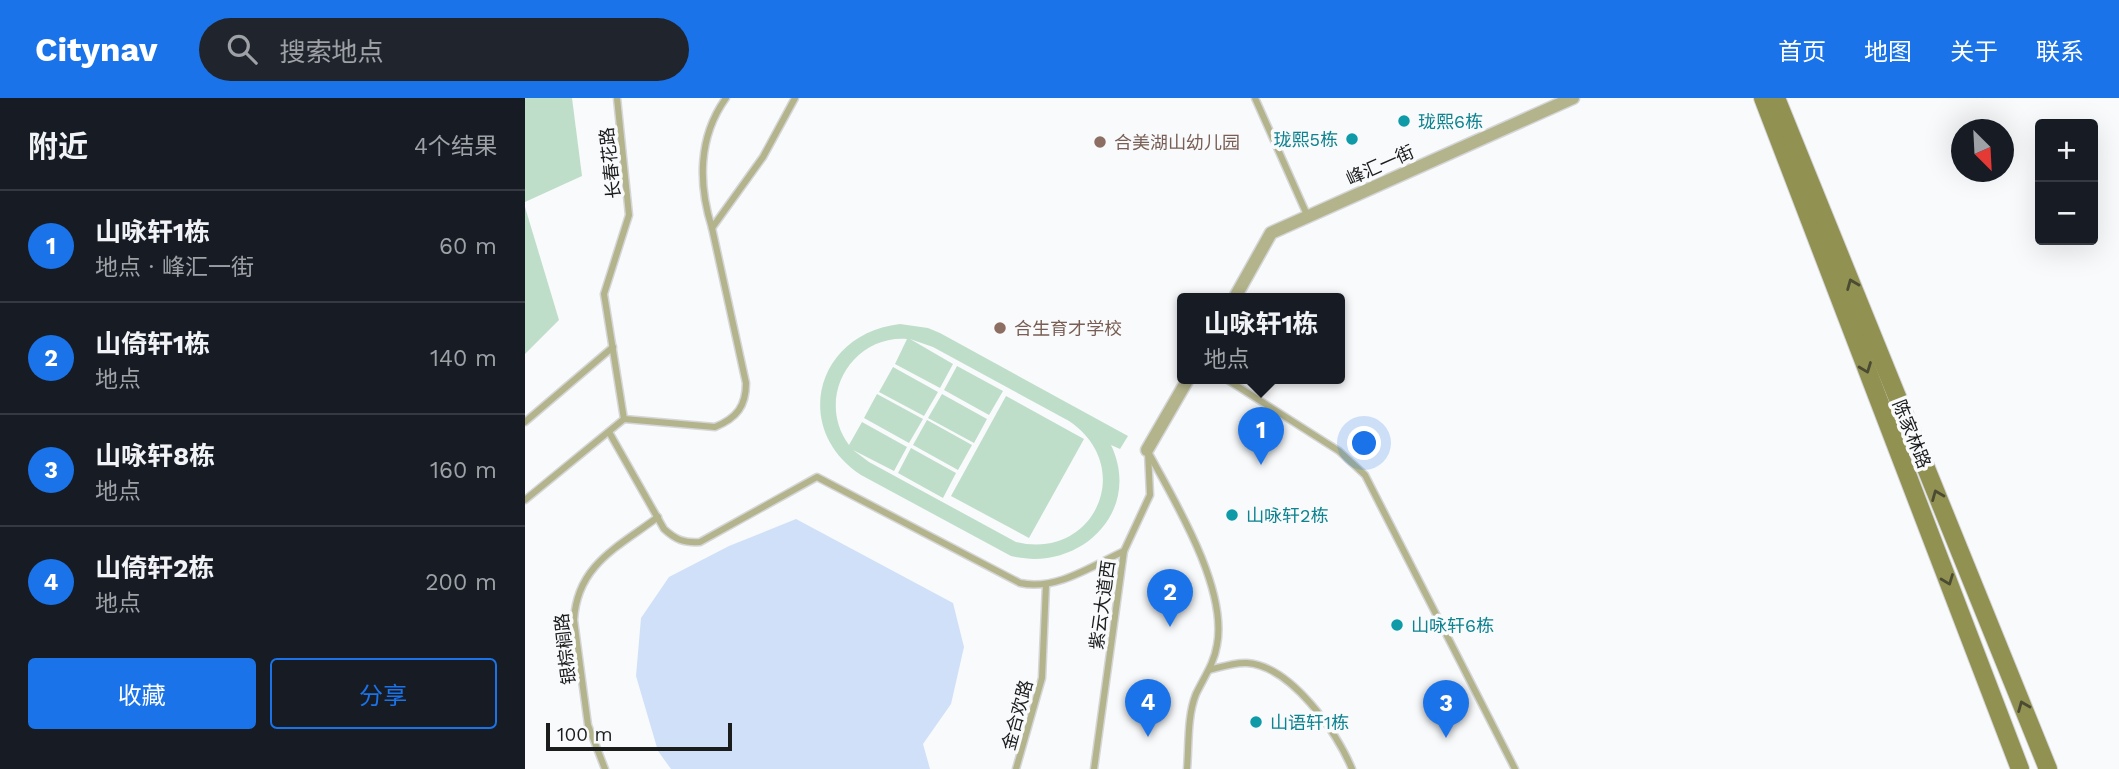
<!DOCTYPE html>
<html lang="zh">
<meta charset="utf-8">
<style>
:root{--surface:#171b24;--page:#20242c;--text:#f1f3f6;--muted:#9ea1a6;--line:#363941;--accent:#1a73e8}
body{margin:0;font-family:"Work Sans","Noto Sans SC",sans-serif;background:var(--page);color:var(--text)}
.controls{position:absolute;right:21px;top:21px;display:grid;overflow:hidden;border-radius:7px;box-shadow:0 7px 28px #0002}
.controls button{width:63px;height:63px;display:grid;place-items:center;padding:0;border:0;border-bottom:2px solid var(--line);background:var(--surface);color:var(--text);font:35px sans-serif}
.compass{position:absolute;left:1426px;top:21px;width:63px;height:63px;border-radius:50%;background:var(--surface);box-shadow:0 7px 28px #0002;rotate:156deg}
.scale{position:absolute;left:21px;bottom:18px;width:186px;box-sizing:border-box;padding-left:7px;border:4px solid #1b1c1c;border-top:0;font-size:19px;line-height:24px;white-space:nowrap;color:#1b1c1c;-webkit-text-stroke:5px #f9fafc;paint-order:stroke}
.you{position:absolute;left:840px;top:346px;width:24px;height:24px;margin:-18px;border:5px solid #fff;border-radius:50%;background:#1a73e8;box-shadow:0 0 0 10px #1a73e833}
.badge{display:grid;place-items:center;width:46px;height:46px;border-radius:50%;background:var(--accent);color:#fff;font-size:23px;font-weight:700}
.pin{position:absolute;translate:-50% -58px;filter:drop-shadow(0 2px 4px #0008)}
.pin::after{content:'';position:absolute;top:37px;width:24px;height:21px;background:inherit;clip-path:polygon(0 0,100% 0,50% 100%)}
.popup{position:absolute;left:652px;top:195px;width:168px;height:91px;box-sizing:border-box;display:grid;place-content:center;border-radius:7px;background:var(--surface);filter:drop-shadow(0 2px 5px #0005);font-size:23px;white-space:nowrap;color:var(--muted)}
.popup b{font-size:26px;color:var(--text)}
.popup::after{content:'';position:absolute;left:50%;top:100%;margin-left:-14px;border:14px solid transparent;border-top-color:var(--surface)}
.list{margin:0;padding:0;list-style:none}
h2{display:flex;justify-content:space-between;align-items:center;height:91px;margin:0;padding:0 28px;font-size:30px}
h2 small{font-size:23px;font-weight:400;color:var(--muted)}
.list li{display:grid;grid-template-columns:46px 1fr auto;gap:21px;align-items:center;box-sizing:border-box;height:112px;padding:0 28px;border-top:2px solid var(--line)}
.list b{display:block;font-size:26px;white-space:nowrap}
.list p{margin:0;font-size:23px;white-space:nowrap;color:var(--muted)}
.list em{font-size:23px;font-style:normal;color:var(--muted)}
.actions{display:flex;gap:14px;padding:21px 28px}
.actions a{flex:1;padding:16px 0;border:2px solid var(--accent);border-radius:7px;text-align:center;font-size:24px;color:var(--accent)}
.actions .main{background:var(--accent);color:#fff}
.icon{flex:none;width:38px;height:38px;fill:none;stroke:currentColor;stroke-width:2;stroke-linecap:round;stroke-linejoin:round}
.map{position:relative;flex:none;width:1594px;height:671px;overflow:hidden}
header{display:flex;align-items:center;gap:42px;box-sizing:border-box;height:98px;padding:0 35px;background:var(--accent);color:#fff}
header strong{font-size:33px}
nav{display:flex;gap:38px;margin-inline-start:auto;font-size:24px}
.search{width:490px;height:63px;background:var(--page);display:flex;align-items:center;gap:18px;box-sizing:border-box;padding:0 24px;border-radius:38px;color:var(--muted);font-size:26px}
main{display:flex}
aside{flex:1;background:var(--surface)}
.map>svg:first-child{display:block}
</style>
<header>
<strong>Citynav</strong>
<div class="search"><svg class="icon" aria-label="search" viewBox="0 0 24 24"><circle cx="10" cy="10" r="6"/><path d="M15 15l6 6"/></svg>搜索地点</div>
<nav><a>首页</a><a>地图</a><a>关于</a><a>联系</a></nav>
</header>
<main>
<aside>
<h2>附近<small>4个结果</small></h2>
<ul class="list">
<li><span class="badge">1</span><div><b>山咏轩1栋</b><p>地点 · 峰汇一街</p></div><em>60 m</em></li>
<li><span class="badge">2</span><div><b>山倚轩1栋</b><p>地点</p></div><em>140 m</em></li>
<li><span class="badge">3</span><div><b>山咏轩8栋</b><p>地点</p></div><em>160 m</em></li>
<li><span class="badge">4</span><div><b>山倚轩2栋</b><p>地点</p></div><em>200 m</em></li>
</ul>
<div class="actions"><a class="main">收藏</a><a>分享</a></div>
</aside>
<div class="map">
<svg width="1594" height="671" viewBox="0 0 1594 671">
<rect width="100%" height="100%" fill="#f9fafc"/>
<g fill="#bfdec9" fill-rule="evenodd">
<polygon points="0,0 47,0 57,78 0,104"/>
<polygon points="0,109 34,222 0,256"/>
<path d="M375,226L403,230L415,235L603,338L595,351L586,347C618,414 554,475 486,458L336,377C265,330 292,235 375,226ZM382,241L370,266L415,290L428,266L385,241L408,249L544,323C612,369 569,463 491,444L344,364L328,352L369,373L382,349L337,324L324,347C290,301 326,237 382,241Z"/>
<polygon points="432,268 478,293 464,317 419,292"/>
<polygon points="368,269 413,294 399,318 354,294"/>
<polygon points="352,296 398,321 384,345 339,320"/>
<polygon points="417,296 462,321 449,345 403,320"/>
<polygon points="481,298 559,341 504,440 426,398"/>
<polygon points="402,322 447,347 433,372 388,347"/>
<polygon points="386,350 431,375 418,400 373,375"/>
</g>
<polygon fill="#cfe0f8" points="271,421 428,505 439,549 426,606 398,646 405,671 146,671 133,653 111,578 116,520 144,479 204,448"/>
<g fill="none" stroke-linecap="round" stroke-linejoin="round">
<defs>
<g id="lane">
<polyline points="92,0 104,117 79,196 99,321"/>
<polyline points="730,0 783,119"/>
<polyline points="187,130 238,59 270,0"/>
<polyline points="701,281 814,353 840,377 990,671"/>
<path d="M99,321L190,329C212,320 221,308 221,285L187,130C173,86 173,39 201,0"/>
<polyline points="0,324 88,249"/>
<path d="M84,334L139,431C151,442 159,445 175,444L292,379L495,485C531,493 567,468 599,453"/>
<path d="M622,352C649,402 703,490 692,547C689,566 679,579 671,596C662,618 664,648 662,671"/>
<polyline points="0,402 99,321"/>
<path d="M684,572C696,569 710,564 722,565C766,568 812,634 827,671"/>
<path d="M80,671L63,627L49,522C52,467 93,449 133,419"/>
<polyline points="491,671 517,580 521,487"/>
<polyline points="569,671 599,453 625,397 623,354"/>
</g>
<g id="street">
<polyline points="709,201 746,135 1048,0"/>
<polyline points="622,352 663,281"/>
</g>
<g id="secondary">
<polyline points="1238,0 1495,671"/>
<polyline points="1251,0 1523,671"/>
</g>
</defs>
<use href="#lane" stroke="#d5d6d8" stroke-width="9"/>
<use href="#street" stroke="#d5d6d8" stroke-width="15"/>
<use href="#secondary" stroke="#d5d6d8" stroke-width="20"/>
<use href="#lane" stroke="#b3b48b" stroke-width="6"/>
<use href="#street" stroke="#b3b48b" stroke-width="12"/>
<use href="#secondary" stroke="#919152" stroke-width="18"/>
</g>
<defs><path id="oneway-chevron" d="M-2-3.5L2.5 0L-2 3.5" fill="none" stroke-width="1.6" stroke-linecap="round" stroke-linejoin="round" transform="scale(1.75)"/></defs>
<g stroke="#4a4b32">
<use href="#oneway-chevron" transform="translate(1327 186) rotate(-112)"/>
<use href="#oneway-chevron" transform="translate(1341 270) rotate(69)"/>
<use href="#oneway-chevron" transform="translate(1412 397) rotate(-112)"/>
<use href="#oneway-chevron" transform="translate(1423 482) rotate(69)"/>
<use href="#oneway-chevron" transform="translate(1498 608) rotate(-112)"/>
</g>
<g fill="#0f9aa8" stroke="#f9fafc" stroke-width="2.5">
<circle cx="879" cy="23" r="7"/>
<circle cx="827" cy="41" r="7"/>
<circle cx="707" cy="417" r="7"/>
<circle cx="872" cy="527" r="7"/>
<circle cx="731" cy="624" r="7"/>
</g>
<g fill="#8d6e63" stroke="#f9fafc" stroke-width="2.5">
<circle cx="575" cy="44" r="7"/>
<circle cx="475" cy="230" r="7"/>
</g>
<g text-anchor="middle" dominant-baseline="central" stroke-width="7" stroke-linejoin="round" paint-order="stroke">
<g font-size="18" fill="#0d838f" stroke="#f9fafc" text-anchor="start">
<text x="893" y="23">珑熙6栋</text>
<text x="813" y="41" text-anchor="end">珑熙5栋</text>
<text x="721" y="417">山咏轩2栋</text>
<text x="886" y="527">山咏轩6栋</text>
<text x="745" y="624">山语轩1栋</text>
</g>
<g font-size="18" fill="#785e54" stroke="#f9fafc" text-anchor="start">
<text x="589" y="44">合美湖山幼儿园</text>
<text x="489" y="230">合生育才学校</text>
</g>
<g font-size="18" fill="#1b1c1c" stroke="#f9fafc">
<text transform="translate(85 65) rotate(-96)">长春花路</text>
<text transform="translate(855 67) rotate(-24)">峰汇一街</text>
<text transform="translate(1387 336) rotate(68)">陈家林路</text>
<text transform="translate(577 507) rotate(-82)">紫云大道西</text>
<text transform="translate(40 551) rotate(-96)">银棕榈路</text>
<text transform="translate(492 617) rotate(-75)">金合欢路</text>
</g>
</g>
</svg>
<div class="controls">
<button>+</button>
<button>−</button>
</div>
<svg class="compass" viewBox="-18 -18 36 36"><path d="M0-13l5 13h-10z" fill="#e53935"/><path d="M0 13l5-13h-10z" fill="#9ea1a6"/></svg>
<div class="scale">100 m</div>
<div class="you"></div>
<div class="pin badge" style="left:736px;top:367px">1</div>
<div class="popup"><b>山咏轩1栋</b>地点</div>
<div class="pin badge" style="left:645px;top:529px">2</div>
<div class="pin badge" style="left:921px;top:640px">3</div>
<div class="pin badge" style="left:623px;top:639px">4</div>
</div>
</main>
